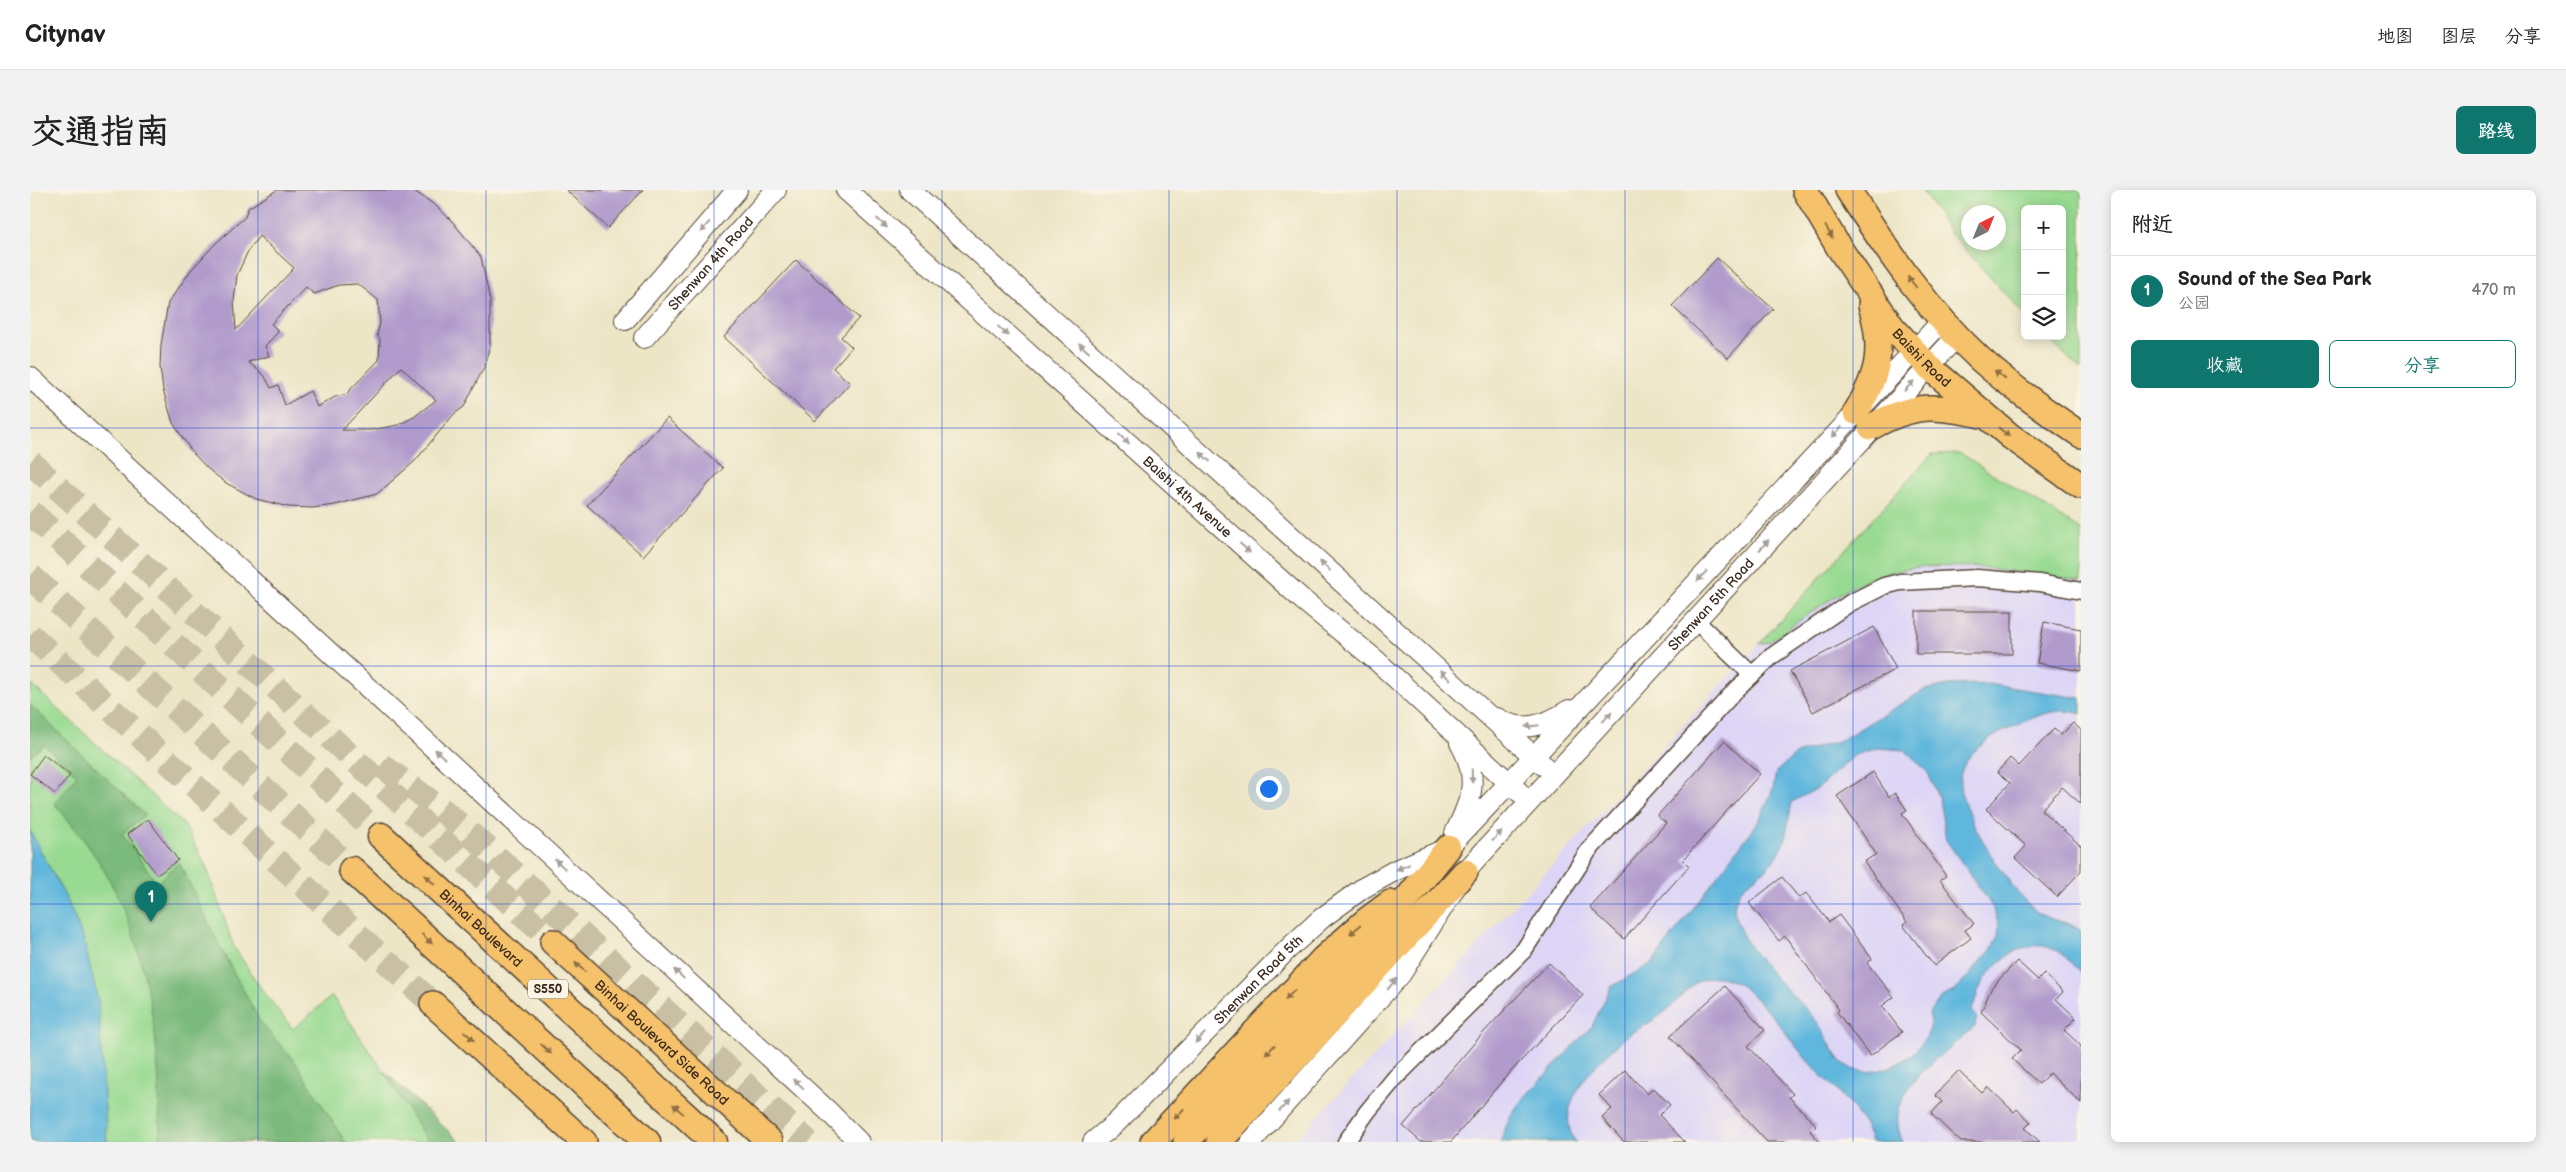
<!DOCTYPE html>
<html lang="zh">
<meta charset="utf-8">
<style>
:root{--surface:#fff;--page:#f2f2f2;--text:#222;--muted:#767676;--line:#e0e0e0;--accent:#0f766e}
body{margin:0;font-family:"Balsamiq Sans","LXGW WenKai TC",sans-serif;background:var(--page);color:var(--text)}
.controls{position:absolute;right:15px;top:15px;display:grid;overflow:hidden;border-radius:8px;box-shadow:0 2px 12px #0003}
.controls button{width:45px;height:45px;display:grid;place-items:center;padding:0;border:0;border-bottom:1px solid var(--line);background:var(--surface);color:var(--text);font:25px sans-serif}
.compass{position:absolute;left:1931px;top:15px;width:45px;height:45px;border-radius:50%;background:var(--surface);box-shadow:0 2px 12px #0003;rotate:43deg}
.you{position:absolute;left:1238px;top:598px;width:18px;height:18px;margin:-12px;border:4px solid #fff;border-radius:50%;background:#1a73e8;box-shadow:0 0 0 8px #1a73e833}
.badge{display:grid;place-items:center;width:32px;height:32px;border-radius:50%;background:var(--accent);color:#fff;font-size:16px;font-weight:700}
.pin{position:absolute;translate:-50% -41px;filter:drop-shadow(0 1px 2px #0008)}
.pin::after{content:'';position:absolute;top:26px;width:18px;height:15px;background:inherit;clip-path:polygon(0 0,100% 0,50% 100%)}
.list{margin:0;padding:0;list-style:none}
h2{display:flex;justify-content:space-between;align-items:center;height:65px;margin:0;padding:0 20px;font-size:21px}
h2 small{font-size:16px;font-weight:400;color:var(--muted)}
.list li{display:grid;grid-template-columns:32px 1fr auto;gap:15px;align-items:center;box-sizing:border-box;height:70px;padding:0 20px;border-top:1px solid var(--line)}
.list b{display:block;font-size:19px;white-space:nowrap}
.list p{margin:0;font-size:16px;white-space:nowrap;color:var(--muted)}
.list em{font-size:16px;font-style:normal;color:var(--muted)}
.actions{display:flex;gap:10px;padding:15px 20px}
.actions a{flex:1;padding:11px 0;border:1px solid var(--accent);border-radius:8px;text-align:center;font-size:18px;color:var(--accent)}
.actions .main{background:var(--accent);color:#fff}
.icon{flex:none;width:28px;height:28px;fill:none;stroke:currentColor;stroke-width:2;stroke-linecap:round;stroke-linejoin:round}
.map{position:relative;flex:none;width:2051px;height:952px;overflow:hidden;border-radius:8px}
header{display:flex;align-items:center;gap:30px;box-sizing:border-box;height:70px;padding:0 25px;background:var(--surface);border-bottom:1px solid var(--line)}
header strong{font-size:24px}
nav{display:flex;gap:28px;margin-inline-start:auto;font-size:18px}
.intro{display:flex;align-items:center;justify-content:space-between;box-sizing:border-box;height:120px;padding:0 30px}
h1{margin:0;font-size:35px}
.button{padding:12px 22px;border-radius:8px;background:var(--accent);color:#fff;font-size:18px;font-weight:700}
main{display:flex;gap:30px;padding:0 30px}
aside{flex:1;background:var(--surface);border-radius:8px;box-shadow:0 2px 12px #0003}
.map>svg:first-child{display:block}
</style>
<header>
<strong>Citynav</strong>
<nav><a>地图</a><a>图层</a><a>分享</a></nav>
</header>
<div class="intro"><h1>交通指南</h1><a class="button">路线</a></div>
<main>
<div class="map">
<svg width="2051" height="952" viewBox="0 0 2051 952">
<rect width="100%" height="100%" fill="#fcf5e5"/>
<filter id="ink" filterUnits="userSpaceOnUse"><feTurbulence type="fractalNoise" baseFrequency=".02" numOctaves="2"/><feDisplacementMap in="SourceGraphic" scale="10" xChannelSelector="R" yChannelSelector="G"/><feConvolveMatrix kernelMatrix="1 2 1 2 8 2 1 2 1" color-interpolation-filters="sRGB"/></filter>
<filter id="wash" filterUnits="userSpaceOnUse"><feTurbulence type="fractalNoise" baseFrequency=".0096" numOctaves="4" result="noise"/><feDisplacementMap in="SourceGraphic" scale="20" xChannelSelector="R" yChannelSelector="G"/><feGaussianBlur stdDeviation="1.12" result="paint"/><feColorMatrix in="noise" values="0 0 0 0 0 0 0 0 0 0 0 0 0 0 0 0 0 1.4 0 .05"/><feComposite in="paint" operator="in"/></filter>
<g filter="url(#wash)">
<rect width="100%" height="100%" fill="#ece5c6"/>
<polygon fill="#ddd5f6" points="1930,263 2051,340 2051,952 1264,952 1729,454 1902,264"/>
<g fill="#98da91" stroke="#6a8258" fill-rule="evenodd">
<path d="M1892,0H2051V180L2015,146H2032V19H1995V126L1921,44ZM1939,22H1969V52H1939Z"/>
<path d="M1930,263L2051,340V391C1985,382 1894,363 1832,392C1799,408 1769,431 1739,452L1729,454L1902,264Z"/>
<polygon points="0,493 155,636 176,676 204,757 232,800 263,839 302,806 353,880 430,952 77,952 54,751 38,712 0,641"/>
</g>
<g fill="#7aba7b" stroke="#5a724c">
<path d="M0,515L115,625L92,644L127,693L149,672L189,755L231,833L266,873L315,952H131C128,923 130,893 127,864C121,802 106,736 75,682C61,657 43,636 25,614L47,585L14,555L0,566Z"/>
<polygon points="353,880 430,952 398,952"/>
</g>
<g fill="#60b7dd" stroke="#4e707e" fill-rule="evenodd">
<path d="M1958,494L2051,508V524C2023,514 1998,531 1972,542C1954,551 1929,570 1930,592C1930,623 1982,703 2007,722C2020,732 2039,730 2051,741V783C2043,775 2035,765 2025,760C1992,744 1960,776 1947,803L1948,806L1941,822L1947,826L1945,837C1914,864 1849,903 1873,952H1841C1834,921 1797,893 1776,869C1756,845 1725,796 1694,788C1667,781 1653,807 1635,822C1623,832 1606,838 1594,849C1568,871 1520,916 1546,952H1470L1481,925L1490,912L1562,836L1581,797L1622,773L1729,631L1743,599L1746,582L1766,564L1811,550L1894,500L1918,495ZM1847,558L1875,560L1898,583L1909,609L1916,650L1962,716L1969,736L1968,746L1961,760L1925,801L1913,806L1899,823C1912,855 1844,902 1812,872C1800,858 1795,841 1783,827C1763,803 1690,742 1707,707C1713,694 1726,687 1737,678C1757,660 1757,636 1762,612L1788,598L1825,565Z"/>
<polygon points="0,641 38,712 54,751 68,810 77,952 0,952"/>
</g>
<g id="blocks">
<g fill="#b19bcc" fill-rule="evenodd">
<path d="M247,0H383L406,16L422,31L451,67L460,111V155L454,177L434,217L424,224L385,271L347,304L305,315L282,318L259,317L226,309L196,293L178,279L162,262L143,233L133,200L130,177L131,155L138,113L161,80L186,53L215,27L218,18ZM229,46L264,78L206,140L204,111L207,85L218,61ZM328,94L348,110L350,133L347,145L350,149L349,170L315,205L307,206L287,217L280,201L255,215L248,195L241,198L234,185L218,172L239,166L235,156L249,141L241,134L276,97L284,104L309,95ZM371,177L406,210L384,227L368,235L342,240H312Z"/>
<polygon points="536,0 613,0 578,38"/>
<polygon points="1687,68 1743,119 1698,168 1642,116"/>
<polygon points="766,70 829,128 811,147 822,157 803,178 820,193 785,231 694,147"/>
<polygon points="637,228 693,278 613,366 557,315"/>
<rect x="1886" y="421" width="96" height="43"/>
<polygon points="2014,432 2051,439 2051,481 2007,473"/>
<polygon points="1844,437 1866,479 1783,522 1760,481"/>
<polygon points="2043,533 2051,540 2051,614 2032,597 2011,620 2051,656 2051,681 2027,707 1985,668 1996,656 1956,619 1980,593 1967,582 1980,568 1989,576 2024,539 2031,545"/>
<polygon points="1694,551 1730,584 1653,670 1659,676 1594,749 1560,718 1636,633 1627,626"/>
<polygon points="14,565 40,585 25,604 0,584"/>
<polygon points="1843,582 1859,607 1865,603 1877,620 1872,623 1916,686 1910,690 1944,734 1935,740 1941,748 1904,776 1873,735 1877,732 1834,672 1846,664 1807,606"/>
<polygon points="118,629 148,670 127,685 97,644"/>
<polygon points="1752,687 1769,708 1776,703 1799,732 1809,725 1842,769 1837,773 1864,807 1852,816 1872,842 1840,866 1807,822 1809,820 1755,746 1749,751 1719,713"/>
<polygon points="1987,771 2008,790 2014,784 2033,802 2026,809 2046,828 2034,840 2051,856 2051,913 2019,883 2009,894 1982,869 1991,860 1951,822 1962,797"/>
<polygon points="1519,773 1553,805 1473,890 1421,952 1391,952 1373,936 1453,843"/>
<polygon points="1695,796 1735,840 1718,856 1763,904 1759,907 1786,935 1780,941 1790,952 1737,952 1640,846"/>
<polygon points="1595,880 1617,904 1624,898 1640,915 1629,925 1655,952 1594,952 1572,928 1582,919 1569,905"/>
<polygon points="1928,881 1952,903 1958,897 1984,922 1987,919 2001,932 1995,938 2010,952 1931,952 1901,924 1912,912 1905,905"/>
</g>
</g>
</g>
<g filter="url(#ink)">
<use href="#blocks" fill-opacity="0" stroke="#564637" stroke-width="1"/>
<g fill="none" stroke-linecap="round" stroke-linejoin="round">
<g stroke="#c9c0a4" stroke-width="25" stroke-dasharray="25 12" stroke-linecap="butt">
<polyline points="0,272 523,752"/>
<polyline points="0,445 403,814"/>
<polyline points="351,575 412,620 460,661 778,952"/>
</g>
<g stroke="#c9c0a4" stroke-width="26" stroke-dasharray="26 13" stroke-linecap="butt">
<polyline points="0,322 351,646"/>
<polyline points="0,386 322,680"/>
</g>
<defs>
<g id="minor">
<polyline points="1665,430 1721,484"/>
<polyline points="1316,952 1337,922 1365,888 1494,760 1559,660 1704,502 1742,466 1820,413 1854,396 1870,392 1947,388 2010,393 2051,401"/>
</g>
<g id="tertiary">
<path id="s1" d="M816,0L1274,411L1347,471L1489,602"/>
<polyline points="880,0 1513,575"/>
<polyline points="595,130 707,0"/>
<path id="s2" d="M614,148L746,0"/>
<polyline points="0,187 797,920 829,952"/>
<path d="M1467,528C1492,544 1516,535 1539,520"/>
<path d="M1425,643C1442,609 1450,588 1430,553"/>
<path id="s3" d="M1063,952L1086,933L1259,758L1292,728L1333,698L1366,680L1418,658L1913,130"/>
<path id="s4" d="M1221,952L1371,784L1435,682L1927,146"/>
</g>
<g id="primary">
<path id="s5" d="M1775,0L1808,56L1862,137L1898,176L1980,246L2051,296"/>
<path d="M1818,0C1857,60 1897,120 1950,169C1981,197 2016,221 2051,245"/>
<path d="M1826,222C1849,184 1854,159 1841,115"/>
<path d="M1841,237C1884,213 1905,215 1951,225"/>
<path id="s6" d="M523,752L740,952"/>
<polyline points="403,814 554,952"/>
<polyline points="1123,952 1293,769 1337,730 1360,713"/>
<polyline points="1156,952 1358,732 1418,658"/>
<polyline points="1189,952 1435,682"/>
</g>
<g id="trunk">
<path id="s7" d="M351,646L684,952"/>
<polyline points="322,680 617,952"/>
</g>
</defs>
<use href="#minor" stroke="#564637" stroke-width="19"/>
<use href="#tertiary" stroke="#564637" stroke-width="22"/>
<use href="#primary" stroke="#564637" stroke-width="28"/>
<use href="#trunk" stroke="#564637" stroke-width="29"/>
<use href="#minor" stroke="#fff" stroke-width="16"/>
<use href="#tertiary" stroke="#fff" stroke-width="20"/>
<use href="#primary" stroke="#f5c16b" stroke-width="25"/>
<use href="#trunk" stroke="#f5c16b" stroke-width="26"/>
</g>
<defs><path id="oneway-solid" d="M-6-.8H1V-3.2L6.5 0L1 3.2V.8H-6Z" transform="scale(1.25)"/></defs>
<g fill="#a79f9a">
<use href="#oneway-solid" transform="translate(852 33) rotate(42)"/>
<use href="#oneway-solid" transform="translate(675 37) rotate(131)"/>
<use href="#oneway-solid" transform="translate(973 141) rotate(42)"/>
<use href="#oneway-solid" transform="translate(1054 158) rotate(-138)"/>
<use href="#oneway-solid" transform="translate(1879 196) rotate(-47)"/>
<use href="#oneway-solid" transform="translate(1807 242) rotate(133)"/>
<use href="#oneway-solid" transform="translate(1094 249) rotate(42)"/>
<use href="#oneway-solid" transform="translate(1175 267) rotate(-138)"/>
<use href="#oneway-solid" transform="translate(1734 355) rotate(-47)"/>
<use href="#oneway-solid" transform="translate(1215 358) rotate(42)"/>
<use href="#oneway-solid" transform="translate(1295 376) rotate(-138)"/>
<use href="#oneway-solid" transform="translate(1672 386) rotate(133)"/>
<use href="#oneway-solid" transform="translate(1415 485) rotate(-138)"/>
<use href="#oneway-solid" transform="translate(1577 527) rotate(-48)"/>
<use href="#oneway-solid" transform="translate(1502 536) rotate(174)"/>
<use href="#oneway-solid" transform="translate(410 564) rotate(-137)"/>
<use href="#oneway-solid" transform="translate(1442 586) rotate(88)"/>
<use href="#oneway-solid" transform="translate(1467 646) rotate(-47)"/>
<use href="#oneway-solid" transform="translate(530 674) rotate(-137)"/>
<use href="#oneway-solid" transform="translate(1373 677) rotate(157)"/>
<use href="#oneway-solid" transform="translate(649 784) rotate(-137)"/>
<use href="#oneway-solid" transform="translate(1362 794) rotate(-50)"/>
<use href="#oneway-solid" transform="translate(1170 848) rotate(135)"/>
<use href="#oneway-solid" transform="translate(769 894) rotate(-137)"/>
<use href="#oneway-solid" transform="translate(1254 916) rotate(-48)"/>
</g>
<g fill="#8f6e41">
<use href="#oneway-solid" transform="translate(1799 42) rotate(59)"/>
<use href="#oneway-solid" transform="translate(1882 92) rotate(-129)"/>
<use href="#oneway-solid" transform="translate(1970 185) rotate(-142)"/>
<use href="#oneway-solid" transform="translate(1974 242) rotate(38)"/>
<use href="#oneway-solid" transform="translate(400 690) rotate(-137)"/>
<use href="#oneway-solid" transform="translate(1325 740) rotate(139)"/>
<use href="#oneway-solid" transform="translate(397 749) rotate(43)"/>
<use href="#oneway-solid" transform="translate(550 777) rotate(-137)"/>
<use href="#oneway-solid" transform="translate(1260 805) rotate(133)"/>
<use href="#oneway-solid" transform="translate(439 846) rotate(43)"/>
<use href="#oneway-solid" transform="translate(516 859) rotate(43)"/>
<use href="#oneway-solid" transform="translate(1240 860) rotate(133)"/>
<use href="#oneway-solid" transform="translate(648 919) rotate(-137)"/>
<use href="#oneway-solid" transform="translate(1149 924) rotate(133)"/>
</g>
</g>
<path fill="none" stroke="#1d4ed8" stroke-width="1" stroke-opacity="0.55" d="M228,0V952M456,0V952M684,0V952M912,0V952M1139,0V952M1367,0V952M1595,0V952M1823,0V952M0,238H2051M0,476H2051M0,714H2051"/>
<g text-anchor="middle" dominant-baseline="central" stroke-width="4" stroke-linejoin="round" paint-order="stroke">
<rect fill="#fcf5e5" stroke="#75675a" stroke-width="1" x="498" y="789.5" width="40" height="19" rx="4"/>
<g font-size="12" font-weight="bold" fill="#3b2a1e">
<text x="518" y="799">S550</text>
</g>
<g font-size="14" fill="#3b2a1e" stroke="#fcf5e5">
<text stroke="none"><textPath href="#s2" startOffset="100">Shenwan 4th Road</textPath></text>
<text stroke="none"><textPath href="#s5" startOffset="205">Baishi Road</textPath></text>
<text stroke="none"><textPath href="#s1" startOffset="459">Baishi 4th Avenue</textPath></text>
<text stroke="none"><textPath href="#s4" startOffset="709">Shenwan 5th Road</textPath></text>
<text stroke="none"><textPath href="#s7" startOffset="136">Binhai Boulevard</textPath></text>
<text stroke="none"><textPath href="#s3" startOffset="232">Shenwan Road 5th</textPath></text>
<text stroke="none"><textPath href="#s6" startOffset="148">Binhai Boulevard Side Road</textPath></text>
</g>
</g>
</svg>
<div class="controls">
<button>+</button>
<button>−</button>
<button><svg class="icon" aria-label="layers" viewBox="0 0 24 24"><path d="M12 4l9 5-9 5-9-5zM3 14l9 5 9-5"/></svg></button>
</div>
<svg class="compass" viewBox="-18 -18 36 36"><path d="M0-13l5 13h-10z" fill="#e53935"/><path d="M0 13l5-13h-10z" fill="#767676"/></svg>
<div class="you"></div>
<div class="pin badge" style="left:121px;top:732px">1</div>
</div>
<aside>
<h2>附近<small></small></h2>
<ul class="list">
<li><span class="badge">1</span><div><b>Sound of the Sea Park</b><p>公园</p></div><em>470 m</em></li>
</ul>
<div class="actions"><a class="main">收藏</a><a>分享</a></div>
</aside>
</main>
